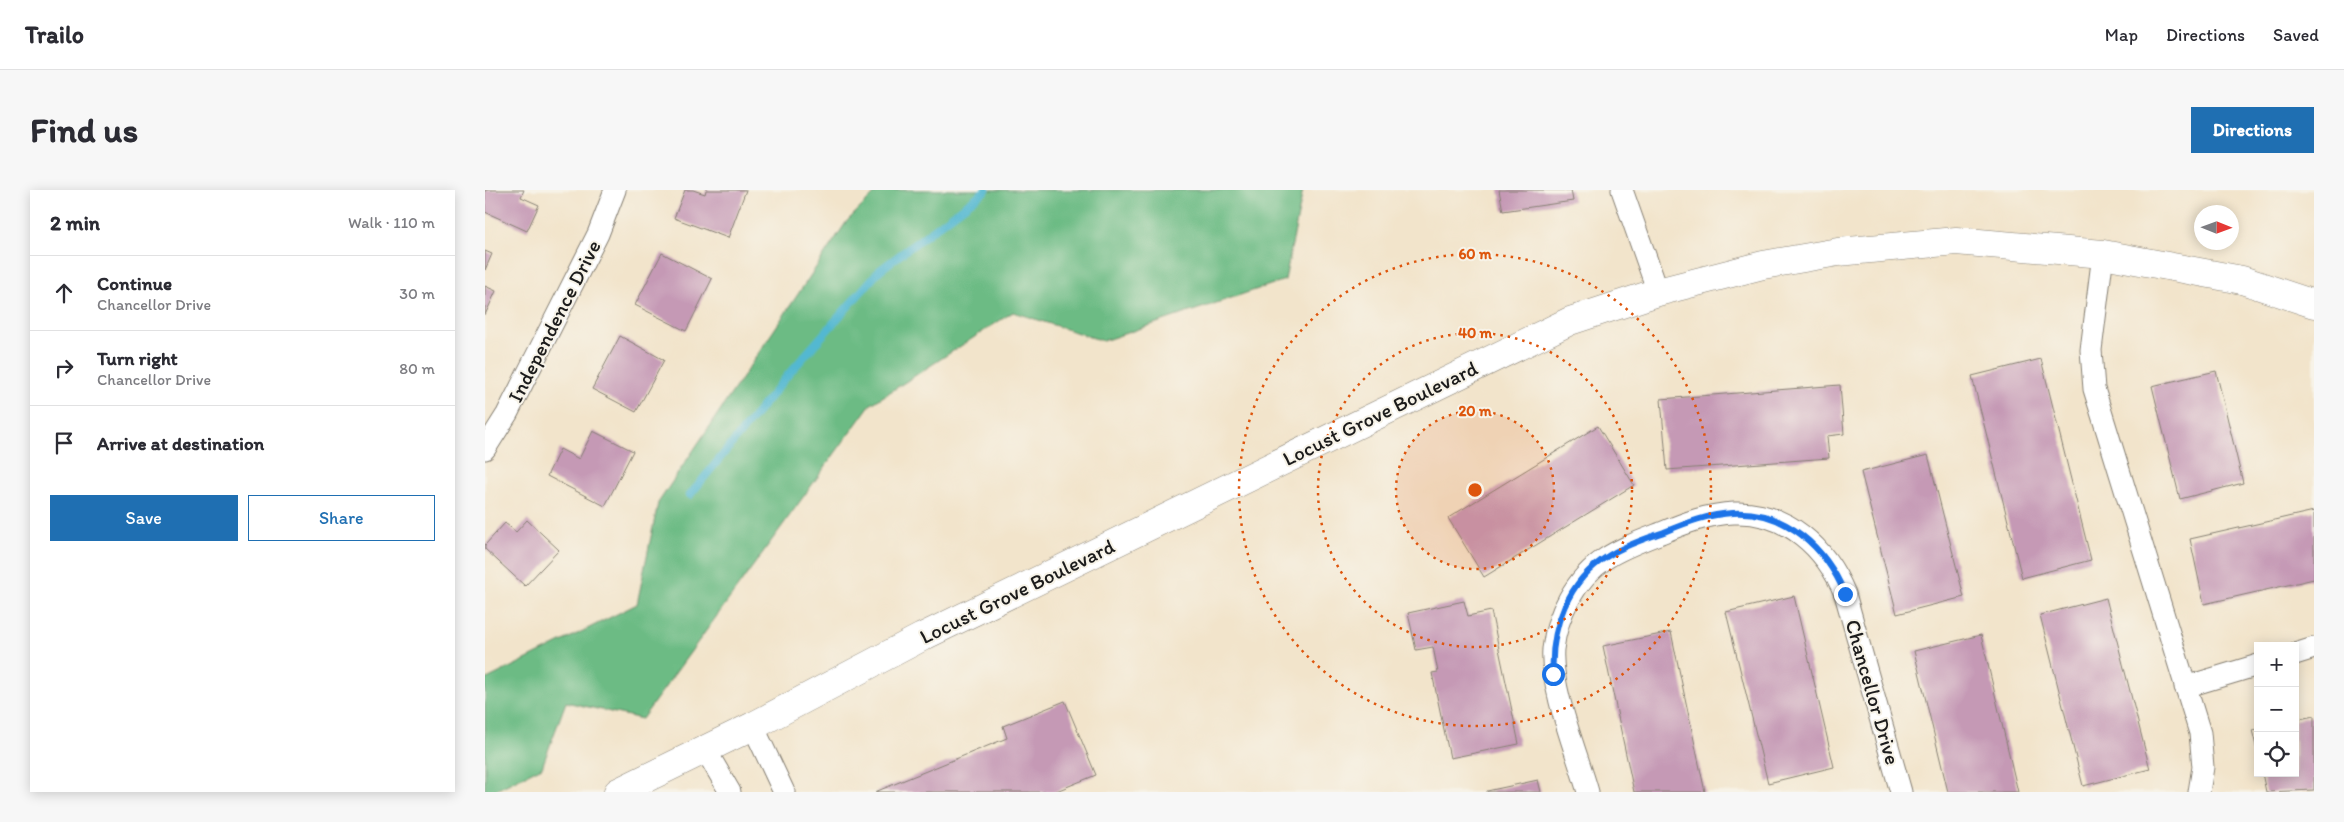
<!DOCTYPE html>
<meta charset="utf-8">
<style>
:root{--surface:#fff;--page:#f7f7f7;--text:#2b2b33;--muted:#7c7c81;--line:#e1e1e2;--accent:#1f6fb2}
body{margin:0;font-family:Itim,sans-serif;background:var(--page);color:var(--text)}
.controls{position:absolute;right:15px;bottom:15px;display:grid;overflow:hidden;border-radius:0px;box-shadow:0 2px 12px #0003}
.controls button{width:45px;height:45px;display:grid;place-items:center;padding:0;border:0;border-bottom:1px solid var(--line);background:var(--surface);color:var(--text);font:25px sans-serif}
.compass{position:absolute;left:1709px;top:15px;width:45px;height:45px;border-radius:50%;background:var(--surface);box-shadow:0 2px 12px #0003;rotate:91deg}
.stop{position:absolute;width:15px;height:15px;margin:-11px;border:4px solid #1a73e8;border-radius:50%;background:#fff}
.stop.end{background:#1a73e8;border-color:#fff;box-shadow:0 1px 5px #0008}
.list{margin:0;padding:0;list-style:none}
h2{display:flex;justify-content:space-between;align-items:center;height:65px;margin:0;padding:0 20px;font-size:21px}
h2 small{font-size:16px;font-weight:400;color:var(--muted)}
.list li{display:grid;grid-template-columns:32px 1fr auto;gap:15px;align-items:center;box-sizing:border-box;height:75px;padding:0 20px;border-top:1px solid var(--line)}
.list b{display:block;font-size:19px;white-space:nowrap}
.list p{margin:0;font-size:16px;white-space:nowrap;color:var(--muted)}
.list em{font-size:16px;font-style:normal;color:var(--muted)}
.actions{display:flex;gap:10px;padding:15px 20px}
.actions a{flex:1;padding:11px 0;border:1px solid var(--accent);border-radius:0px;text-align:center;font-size:18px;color:var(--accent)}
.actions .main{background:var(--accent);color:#fff}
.icon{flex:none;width:28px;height:28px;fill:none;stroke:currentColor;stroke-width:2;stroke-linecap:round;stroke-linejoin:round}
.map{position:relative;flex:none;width:1829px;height:602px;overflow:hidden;border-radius:0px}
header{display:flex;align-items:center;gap:30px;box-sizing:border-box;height:70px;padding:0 25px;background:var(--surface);border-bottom:1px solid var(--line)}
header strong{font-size:24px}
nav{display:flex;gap:28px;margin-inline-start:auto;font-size:18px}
.intro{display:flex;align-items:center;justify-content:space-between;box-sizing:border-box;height:120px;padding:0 30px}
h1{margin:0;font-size:35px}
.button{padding:12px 22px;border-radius:0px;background:var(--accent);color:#fff;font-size:18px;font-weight:700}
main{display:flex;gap:30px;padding:0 30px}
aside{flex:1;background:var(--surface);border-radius:0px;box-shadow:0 2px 12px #0003}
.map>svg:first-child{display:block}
</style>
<header>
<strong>Trailo</strong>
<nav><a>Map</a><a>Directions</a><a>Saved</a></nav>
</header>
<div class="intro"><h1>Find us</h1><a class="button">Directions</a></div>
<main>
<aside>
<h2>2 min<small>Walk · 110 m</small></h2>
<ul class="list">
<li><svg class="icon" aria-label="ahead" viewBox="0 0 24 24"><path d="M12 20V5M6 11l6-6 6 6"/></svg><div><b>Continue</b><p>Chancellor Drive</p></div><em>30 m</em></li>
<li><svg class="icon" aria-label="right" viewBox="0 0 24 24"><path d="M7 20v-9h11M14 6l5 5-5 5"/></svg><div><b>Turn right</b><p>Chancellor Drive</p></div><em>80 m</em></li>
<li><svg class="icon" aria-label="arrive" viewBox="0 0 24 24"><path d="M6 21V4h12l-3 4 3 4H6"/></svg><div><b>Arrive at destination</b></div></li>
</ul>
<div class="actions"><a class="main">Save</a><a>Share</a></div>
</aside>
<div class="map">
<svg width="1829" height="602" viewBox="0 0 1829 602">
<rect width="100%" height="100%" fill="#f7f3e8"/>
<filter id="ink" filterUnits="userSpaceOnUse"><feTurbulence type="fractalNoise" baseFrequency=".02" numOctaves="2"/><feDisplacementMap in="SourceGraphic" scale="10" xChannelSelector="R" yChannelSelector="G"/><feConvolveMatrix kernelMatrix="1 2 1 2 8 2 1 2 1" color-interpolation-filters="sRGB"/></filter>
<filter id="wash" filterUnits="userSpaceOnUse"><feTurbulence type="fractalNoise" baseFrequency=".0096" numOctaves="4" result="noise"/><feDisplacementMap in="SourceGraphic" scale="20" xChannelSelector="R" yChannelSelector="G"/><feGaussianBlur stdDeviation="1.12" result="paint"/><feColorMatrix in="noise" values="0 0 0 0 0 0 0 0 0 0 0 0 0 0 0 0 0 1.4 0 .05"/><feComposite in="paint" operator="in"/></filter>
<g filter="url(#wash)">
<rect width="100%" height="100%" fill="#f2e4cb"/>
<polygon fill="#6cbb84" stroke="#446c50" points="393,0 818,0 800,90 618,151 528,122 385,215 157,529 81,512 57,577 7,602 0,602 0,490 152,414 173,313 362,31"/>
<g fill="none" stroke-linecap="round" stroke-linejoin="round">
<polyline stroke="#52b8d1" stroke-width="8" points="205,305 302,186 395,80 501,0"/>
</g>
<g id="blocks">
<g fill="#c599b5">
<polygon points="0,0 39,0 36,7 54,15 42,41 0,22"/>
<polygon points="200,0 208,0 220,4 221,0 261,0 243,48 189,28"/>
<polygon points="1014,0 1086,0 1088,11 1018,21"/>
<polygon points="0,61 7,64 0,80"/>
<polygon points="177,63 227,89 201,141 150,115"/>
<polygon points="0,96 11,101 0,125"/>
<polygon points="135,146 179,170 151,222 107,199"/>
<polygon points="1556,169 1606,370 1537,388 1487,186"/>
<polygon points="1731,181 1758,293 1695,309 1667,196"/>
<polygon points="1355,195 1359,244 1342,246 1344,268 1182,280 1176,209"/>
<polygon points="1113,236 1149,295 999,387 963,328"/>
<polygon points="108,241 148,261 120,316 62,286 75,259 94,269"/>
<polygon points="1443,265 1479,407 1412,424 1376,282"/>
<polygon points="1829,321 1829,389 1719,414 1705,349"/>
<polygon points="42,330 74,360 40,396 0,359 0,355 20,333 31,342"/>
<polygon points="1309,406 1349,577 1283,593 1241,422"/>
<polygon points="1621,408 1665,579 1598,596 1555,425"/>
<polygon points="979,411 983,426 1006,421 1034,554 965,568 947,483 953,482 948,457 931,460 923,423"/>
<polygon points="1186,442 1220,602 1149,602 1118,456"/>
<polygon points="1496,445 1533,602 1463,602 1429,461"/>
<polygon points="580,511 611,585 569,602 390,602 522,548 518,536"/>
<polygon points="1829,526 1829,600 1781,602 1777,583 1810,583 1810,530"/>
<polygon points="1773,539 1773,560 1772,560 1767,540"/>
<polygon points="1053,590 1056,602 1002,602 1002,601"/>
</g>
</g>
</g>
<g filter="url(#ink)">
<use href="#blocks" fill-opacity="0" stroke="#878074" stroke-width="1"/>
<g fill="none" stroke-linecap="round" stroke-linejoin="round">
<defs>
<g id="minor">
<polyline points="1137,0 1173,102"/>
<polyline points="1618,64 1606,160 1609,199 1715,543 1718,577 1714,602"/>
<polyline points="0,259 22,224 113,44 130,0"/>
<polyline points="1810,464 1829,458"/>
<polyline points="1700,497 1773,475"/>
<polyline points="268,536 299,602"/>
<polyline points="220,559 245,602"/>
<path d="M1103,602C1092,563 1065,498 1068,459C1070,442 1075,425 1084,409C1106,369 1135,359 1176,343C1200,333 1223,324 1249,323C1302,321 1341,358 1360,404L1416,602"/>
</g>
<polyline id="tertiary" points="133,602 268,536 437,447 1085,131 1173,102 1278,75 1353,62 1471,51 1618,64 1757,90 1829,114"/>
</defs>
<use href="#minor" stroke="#878074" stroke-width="23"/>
<use href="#tertiary" stroke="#878074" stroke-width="29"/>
<use href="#minor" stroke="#fff" stroke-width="21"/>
<use href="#tertiary" stroke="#fff" stroke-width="28"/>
</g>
</g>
<g fill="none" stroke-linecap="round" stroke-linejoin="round" filter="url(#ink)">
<path stroke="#1a73e8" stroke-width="6" d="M1068,484C1065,439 1083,390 1123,366C1140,355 1160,349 1179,342C1201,333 1224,324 1248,323C1301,320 1341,358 1360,404"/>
</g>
<circle cx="990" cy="300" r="79" fill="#de560d" fill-opacity=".12"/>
<g fill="none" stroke="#de560d" stroke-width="2.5" stroke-dasharray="2.5 5">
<circle cx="990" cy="300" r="79"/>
<circle cx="990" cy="300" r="157"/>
<circle cx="990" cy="300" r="236"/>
</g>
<g text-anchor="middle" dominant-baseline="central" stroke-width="4" stroke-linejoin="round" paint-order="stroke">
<g font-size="21" fill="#1c1c1c" stroke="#f7f3e8">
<text transform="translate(69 131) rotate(-63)">Independence Drive</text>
<text transform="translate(895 223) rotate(-26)">Locust Grove Boulevard</text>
<text transform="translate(532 401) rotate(-26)">Locust Grove Boulevard</text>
<text transform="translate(1388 502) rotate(74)">Chancellor Drive</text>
</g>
</g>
<circle cx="990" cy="300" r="8" fill="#de560d" stroke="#f7f3e8" stroke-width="2.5"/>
<g font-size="15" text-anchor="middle" font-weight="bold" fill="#de560d" stroke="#f7f3e8" stroke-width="4" stroke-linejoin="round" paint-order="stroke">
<text x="990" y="69">60 m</text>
<text x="990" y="148">40 m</text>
<text x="990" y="226">20 m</text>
</g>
</svg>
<div class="controls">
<button>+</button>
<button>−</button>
<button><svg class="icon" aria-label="locate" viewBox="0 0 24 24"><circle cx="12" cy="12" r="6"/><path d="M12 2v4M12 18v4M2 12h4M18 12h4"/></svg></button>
</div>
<svg class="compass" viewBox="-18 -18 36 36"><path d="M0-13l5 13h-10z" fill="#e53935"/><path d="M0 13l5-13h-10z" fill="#7c7c81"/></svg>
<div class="stop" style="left:1068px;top:484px"></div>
<div class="stop end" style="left:1360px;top:404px"></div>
</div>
</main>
